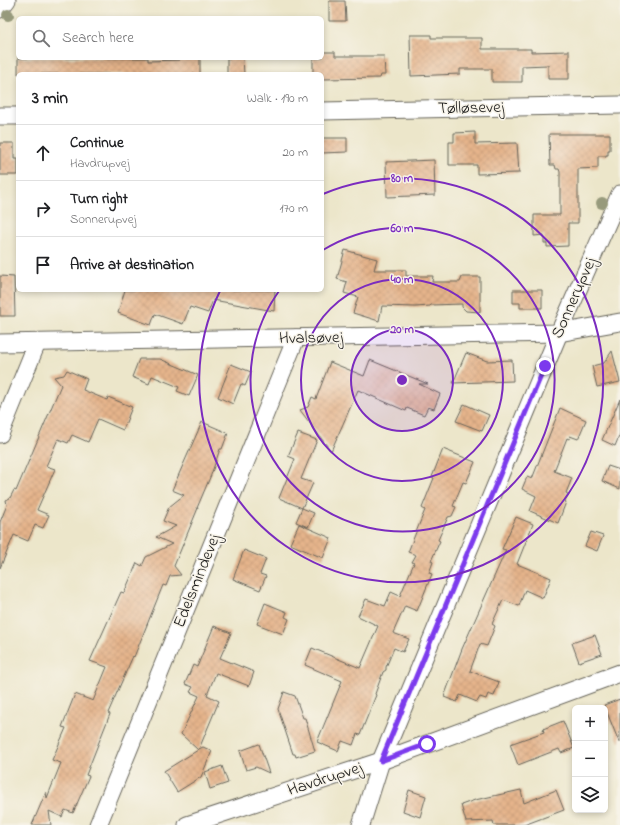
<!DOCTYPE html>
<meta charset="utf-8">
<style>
:root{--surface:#fff;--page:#f2f2f2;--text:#202124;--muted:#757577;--line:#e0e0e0}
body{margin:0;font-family:"Indie Flower",sans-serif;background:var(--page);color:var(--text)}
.controls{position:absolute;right:12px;bottom:12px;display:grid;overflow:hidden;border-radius:6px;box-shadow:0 2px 6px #0003}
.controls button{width:36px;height:36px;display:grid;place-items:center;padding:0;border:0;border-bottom:1px solid var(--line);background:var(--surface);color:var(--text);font:20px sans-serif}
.stop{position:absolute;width:12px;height:12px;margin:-9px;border:3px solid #7c3aed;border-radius:50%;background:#fff}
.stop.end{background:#7c3aed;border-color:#fff;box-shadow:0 1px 4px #0008}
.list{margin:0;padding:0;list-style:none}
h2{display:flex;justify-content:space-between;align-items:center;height:52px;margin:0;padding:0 16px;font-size:17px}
h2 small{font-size:13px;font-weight:400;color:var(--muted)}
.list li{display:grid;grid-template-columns:26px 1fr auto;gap:12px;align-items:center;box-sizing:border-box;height:56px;padding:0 16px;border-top:1px solid var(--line)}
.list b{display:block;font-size:15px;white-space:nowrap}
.list p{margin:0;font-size:13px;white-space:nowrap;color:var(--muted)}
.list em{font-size:13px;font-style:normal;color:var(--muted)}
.icon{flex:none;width:22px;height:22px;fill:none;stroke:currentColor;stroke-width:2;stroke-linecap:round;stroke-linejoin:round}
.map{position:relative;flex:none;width:620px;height:825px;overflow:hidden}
.search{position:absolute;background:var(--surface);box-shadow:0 2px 6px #0003;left:16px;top:16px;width:308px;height:44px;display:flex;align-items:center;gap:10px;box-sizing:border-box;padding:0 14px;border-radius:6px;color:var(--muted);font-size:15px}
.panel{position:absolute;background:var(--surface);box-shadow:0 2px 6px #0003;left:16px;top:72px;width:308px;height:220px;border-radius:6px}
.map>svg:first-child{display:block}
</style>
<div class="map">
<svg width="620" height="825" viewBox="0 0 620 825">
<defs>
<pattern id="building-cross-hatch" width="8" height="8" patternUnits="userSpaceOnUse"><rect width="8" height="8" fill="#e5b48b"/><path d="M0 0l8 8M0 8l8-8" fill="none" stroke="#c49a77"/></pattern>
</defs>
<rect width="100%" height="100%" fill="#f7f3e8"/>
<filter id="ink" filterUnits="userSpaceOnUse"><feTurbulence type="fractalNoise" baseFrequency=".025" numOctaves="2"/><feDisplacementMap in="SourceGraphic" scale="8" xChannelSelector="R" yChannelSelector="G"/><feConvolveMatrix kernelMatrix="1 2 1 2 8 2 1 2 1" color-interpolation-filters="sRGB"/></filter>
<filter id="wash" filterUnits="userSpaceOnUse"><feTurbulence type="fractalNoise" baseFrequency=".012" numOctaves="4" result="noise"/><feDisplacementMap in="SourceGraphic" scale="16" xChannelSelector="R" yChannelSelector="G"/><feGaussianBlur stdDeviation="0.9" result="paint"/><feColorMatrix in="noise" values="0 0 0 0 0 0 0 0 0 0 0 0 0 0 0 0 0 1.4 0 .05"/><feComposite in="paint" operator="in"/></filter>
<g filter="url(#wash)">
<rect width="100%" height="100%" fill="#ece6ca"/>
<g id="blocks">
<g fill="url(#building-cross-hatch)">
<polygon points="329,1 345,1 346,21 329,21"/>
<polygon points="410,35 431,35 431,38 482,38 482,49 531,49 531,52 569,51 569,79 548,79 548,65 522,66 522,82 492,82 492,69 460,69 460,74 411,76"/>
<polygon points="322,52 335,52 335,56 384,56 385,75 381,75 380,78 322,79 322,74 313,74 313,58 322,58"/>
<polygon points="18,58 148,58 148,61 180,60 180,58 200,58 200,74 18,74"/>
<polygon points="227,58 243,58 244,74 227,74"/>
<polygon points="475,132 475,144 517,143 519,173 477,174 477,165 449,165 449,142 454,142 454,133"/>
<polygon points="549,134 610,134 610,150 608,150 608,155 606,155 606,156 598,156 598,168 578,169 578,223 568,223 568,246 547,247 547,243 544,243 544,235 534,236 534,215 560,215 560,172 559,169 556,169 555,165 550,165"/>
<polygon points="322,138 347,138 347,152 322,153"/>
<polygon points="0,143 14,143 14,159 18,159 18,175 0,175"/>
<polygon points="434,160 435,195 387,197 386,162"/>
<polygon points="345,250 377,259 374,270 406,270 406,276 433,276 432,282 460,282 462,277 480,277 480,312 466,311 462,307 462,304 431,305 430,306 415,307 382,306 379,321 353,313 358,297 344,293 347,282 337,279"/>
<polygon points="0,276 14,277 15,316 0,316"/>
<polygon points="125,290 275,290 274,311 213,300 208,313 190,307 183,324 155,314 151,325 118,313"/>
<polygon points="513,290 542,290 542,308 520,308 520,303 513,303"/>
<polygon points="612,351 620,382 597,387 592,366 604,363"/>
<polygon points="466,353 487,361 512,360 513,381 453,383"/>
<polygon points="139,359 160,359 198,375 189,396 177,391 179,387 152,376 149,384 132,377"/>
<polygon points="370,360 428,384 419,384 440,394 434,409 428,407 424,415 407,408 406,411 358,390 331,451 300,410 308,407 312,397 316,399 330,362 364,376"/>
<polygon points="231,364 251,372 245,386 241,384 233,404 218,397"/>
<polygon points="67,370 87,379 83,390 107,400 108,397 132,407 123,430 98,419 88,442 72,435 68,443 58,439 46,466 55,469 37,510 49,515 43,528 35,525 28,541 14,535 0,568 0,522 7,505 6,500 10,498 14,490 16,491 61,385 54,377 64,375"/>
<polygon points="620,399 620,434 615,446 602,440"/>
<polygon points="464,404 489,415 482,431 456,421"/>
<polygon points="560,408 586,420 578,439 570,436 569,439 567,438 554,471 572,478 566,493 568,494 565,501 566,502 558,523 530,511 536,496 522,489 527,477 532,479"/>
<polygon points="202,422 228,433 222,449 220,449 211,475 197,508 198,508 174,566 181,575 170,576 166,586 163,585 134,657 133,656 108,713 110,714 86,775 89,776 73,813 65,810 62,817 49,811 51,825 32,825 46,792 47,798 61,763 52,760 66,728 62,727 75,694 93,701 107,667 90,661 121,592 124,593 137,563 142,566 146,557 172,544 156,537 176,526 163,521 169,507 184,495 172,490"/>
<polygon points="298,433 317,440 301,479 313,483 302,508 314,513 308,527 296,522 302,508 279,498 295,459 288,456"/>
<polygon points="443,449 475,462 466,483 463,482 453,506 456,507 452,516 448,517 438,540 440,541 431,561 433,562 429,573 432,574 417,611 405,606 393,633 409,639 403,652 394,648 386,667 386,670 383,672 375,694 376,695 360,735 357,734 353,745 342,741 338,751 317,742 342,681 305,665 312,648 360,668 378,626 358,616 366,599 385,606 391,592 400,596 414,563 412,562 416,555 408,552 425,510 422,508 434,478 432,477"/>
<polygon points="608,466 620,470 620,489 602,481"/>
<polygon points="516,517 533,524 517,564 551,578 543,598 525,590 519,606 503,600 492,624 495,626 487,646 480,644 470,671 499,682 494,696 488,694 486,699 480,697 477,702 460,695 457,702 444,697 462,649 506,550 502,549"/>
<polygon points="299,524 331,538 323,558 290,544"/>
<polygon points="591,532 603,536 597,551 585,546"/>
<polygon points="244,550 266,559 260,574 266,576 260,590 233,579"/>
<polygon points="265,603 287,612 285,617 289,619 283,634 257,624"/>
<polygon points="214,626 231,633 220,658 254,672 249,686 216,673 207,695 219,701 199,749 203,747 212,751 201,777 177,792 164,771 198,750 181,734 199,696 190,692 193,687 185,684 193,665 197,667"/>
<polygon points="595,635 602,654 579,662 572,643"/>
<polygon points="284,692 295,696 303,718 305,718 315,751 296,757 295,754 293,754 278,709"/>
<polygon points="620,699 620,742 619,742 604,705"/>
<polygon points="563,721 574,748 561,753 559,749 518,765 510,744 544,732 543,729"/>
<polygon points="259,744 269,773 256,767 246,770 240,751"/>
<polygon points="222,766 228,783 210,789 205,772"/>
<polygon points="409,790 426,796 420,817 403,811"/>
<polygon points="521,790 524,803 556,790 564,810 524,825 494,825 493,821 466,822 461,805 475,800"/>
</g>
</g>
</g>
<g filter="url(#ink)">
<use href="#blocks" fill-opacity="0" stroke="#656359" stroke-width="1"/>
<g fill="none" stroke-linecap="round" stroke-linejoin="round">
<defs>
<g id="street">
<polyline points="0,9 7,0"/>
<polyline points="322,111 620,105"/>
<polyline points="0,116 18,116"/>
<polyline points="0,343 559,333 620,322"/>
<polyline points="0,434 37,343"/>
<polyline points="98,825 296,338"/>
<polyline points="187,825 381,761 620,673"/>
<polyline points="361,825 381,761 559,333 620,194"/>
</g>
</defs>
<use href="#street" stroke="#656359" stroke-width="19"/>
<use href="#street" stroke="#fff" stroke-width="17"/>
</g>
<g fill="#979a7b">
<circle cx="8" cy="15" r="6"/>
<circle cx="602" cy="203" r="6"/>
</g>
</g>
<g fill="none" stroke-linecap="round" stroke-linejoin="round" filter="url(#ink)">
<polyline stroke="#7c3aed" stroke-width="5" points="427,744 381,761 545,366"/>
</g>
<circle cx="402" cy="380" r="51" fill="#7b2cbf" fill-opacity=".12"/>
<g fill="none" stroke="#7b2cbf" stroke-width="2">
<circle cx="402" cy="380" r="51"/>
<circle cx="402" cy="380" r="101"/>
<path d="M323 250A152 152 0 1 1 279 291"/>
<path d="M323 194A202 202 0 1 1 220 291"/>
</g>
<g text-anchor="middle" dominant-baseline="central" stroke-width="3" stroke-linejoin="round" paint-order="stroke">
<g font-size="17" fill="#1c1c1c" stroke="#f7f3e8">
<text transform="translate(471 108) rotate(-1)">Tølløsevej</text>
<text transform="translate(574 298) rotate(-66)">Sonnerupvej</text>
<text transform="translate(311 338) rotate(-1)">Hvalsøvej</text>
<text transform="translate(197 581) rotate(-68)">Edelsmindevej</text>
<text transform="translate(325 779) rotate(-18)">Havdrupvej</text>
</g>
</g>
<circle cx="402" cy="380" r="6" fill="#7b2cbf" stroke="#f7f3e8" stroke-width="2"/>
<g font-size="12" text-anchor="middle" font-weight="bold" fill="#7b2cbf" stroke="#f7f3e8" stroke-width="3" stroke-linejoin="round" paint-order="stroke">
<text x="402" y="182">80 m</text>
<text x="402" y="232">60 m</text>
<text x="402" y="283">40 m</text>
<text x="402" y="333">20 m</text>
</g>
</svg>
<div class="controls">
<button>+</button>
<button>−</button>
<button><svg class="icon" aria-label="layers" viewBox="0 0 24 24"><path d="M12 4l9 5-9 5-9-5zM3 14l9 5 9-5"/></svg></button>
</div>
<div class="stop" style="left:427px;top:744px"></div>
<div class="stop end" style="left:545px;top:366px"></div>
<div class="search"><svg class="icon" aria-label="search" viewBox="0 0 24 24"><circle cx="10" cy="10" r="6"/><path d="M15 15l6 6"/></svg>Search here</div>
<section class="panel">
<h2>3 min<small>Walk · 190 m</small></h2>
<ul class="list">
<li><svg class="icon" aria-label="ahead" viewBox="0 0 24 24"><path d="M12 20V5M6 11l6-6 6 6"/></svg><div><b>Continue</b><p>Havdrupvej</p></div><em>20 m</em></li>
<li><svg class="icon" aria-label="right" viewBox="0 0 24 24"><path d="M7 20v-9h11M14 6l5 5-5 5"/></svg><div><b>Turn right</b><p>Sonnerupvej</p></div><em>170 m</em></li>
<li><svg class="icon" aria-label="arrive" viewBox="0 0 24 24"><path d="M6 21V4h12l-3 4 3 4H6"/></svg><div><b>Arrive at destination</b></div></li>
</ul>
</section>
</div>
